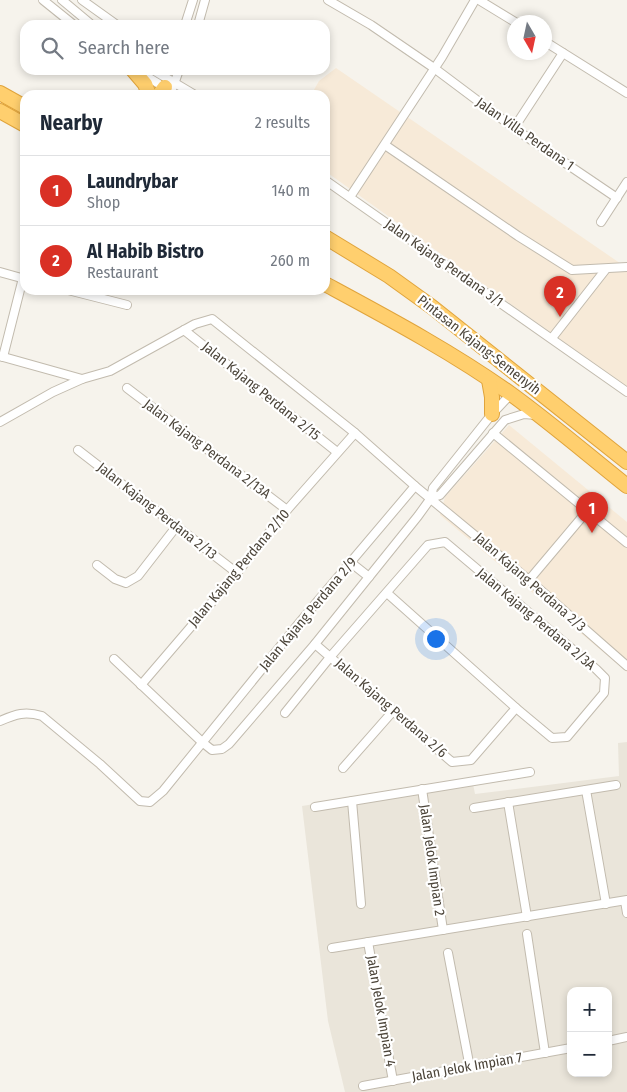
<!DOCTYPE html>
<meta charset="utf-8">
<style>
:root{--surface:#fff;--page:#f6f6f7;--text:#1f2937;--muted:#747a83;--line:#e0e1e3;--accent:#d93025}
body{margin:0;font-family:"Fira Sans Condensed",sans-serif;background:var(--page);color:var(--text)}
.controls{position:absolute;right:15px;bottom:15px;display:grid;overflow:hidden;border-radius:10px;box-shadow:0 2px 8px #0003}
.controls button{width:45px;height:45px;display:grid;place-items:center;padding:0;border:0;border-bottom:1px solid var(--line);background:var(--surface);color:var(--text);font:25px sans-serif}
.compass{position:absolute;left:507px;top:15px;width:45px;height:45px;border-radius:50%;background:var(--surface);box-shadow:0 2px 8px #0003;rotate:171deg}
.you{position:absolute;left:435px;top:638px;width:18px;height:18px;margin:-12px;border:4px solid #fff;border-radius:50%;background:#1a73e8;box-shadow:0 0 0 8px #1a73e833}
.badge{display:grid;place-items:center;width:32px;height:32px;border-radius:50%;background:var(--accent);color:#fff;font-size:16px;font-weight:700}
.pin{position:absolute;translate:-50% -41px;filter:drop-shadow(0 1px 2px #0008)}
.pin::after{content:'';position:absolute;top:26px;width:18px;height:15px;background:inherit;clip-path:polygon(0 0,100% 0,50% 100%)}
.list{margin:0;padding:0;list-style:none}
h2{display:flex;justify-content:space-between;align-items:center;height:65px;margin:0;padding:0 20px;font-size:21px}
h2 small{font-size:16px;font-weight:400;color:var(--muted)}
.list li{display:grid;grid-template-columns:32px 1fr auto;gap:15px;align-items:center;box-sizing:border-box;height:70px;padding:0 20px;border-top:1px solid var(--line)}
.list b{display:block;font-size:19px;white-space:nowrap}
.list p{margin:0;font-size:16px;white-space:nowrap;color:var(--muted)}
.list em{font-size:16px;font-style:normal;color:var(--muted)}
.icon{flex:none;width:28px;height:28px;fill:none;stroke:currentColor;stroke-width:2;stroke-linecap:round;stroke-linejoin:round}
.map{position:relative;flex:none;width:627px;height:1092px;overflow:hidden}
.search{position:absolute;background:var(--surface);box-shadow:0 2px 8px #0003;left:20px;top:20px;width:310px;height:55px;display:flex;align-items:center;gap:12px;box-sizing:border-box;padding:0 18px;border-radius:15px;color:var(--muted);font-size:19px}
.panel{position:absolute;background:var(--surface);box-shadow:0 2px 8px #0003;left:20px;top:90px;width:310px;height:205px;border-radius:15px}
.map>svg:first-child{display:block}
</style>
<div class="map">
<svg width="627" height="1092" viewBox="0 0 627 1092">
<rect width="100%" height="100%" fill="#f6f3ec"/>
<path fill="#eae5da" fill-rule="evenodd" d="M627,742V1092H345L328,1021L302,806L472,779L475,794L619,776L618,743ZM571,991H608V1073H571Z"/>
<g fill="#f7ead8">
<polygon points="336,68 627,268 627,387 325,171 325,95 311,95 319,81"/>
<polygon points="509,425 627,522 627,672 440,515 445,497"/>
</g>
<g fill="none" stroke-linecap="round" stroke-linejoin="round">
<defs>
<g id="street">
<polyline points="43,0 74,25"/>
<polyline points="62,0 92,25"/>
<polyline points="82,0 117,25"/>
<polyline points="328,0 371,25 434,68 518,131 617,198"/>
<polyline points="479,0 515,22"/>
<polyline points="185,25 193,0"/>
<polyline points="198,25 205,0"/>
<polyline points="544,41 627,93"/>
<polyline points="153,70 195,95"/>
<polyline points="141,73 177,95"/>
<polyline points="173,87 179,70"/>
<polyline points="514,128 563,53"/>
<polyline points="385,145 518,236 572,270 627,267"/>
<polyline points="325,180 627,392"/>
<polyline points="350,197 442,57 475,0"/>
<polyline points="601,222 627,182"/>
<polyline points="0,272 25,279"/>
<polyline points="68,290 127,305"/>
<polyline points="184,330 337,452"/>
<polyline points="552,338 606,269"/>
<polyline points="0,356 82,379"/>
<polyline points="3,357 23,278"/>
<polyline points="127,388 287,510"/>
<polyline points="0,422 53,392 82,379 110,371 195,324 212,319 355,433 415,486 529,580 627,666"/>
<polyline points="493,433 627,543"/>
<polyline points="78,450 237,573"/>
<polyline points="431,498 440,495 505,420 524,414 536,415"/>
<polyline points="350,562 369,577"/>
<polyline points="97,565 115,579 126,583 138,576 176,527"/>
<polyline points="529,580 588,510"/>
<polyline points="315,644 452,762 471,760 516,708"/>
<polyline points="114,659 202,742 212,750 222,749 229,744 315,644 418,516 431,498 433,488 492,414 511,394"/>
<polyline points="141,685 237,573 287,510 355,433"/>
<polyline points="285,713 331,656 428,545 445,542 596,669 605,678 604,693 567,737 552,738 516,708 387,593"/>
<path d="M0,721C16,714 25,711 42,716L100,764L140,801L150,802L163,791L300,622L415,486"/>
<polyline points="343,768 394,710"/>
<polyline points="422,789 443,930"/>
<polyline points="586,790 606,904"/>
<polyline points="352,801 361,904"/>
<polyline points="508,802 527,917"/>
<polyline points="315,807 530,772"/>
<polyline points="474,808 616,785"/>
<polyline points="625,901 627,913"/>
<polyline points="527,934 545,1053"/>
<polyline points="368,942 393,1081"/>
<polyline points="332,948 627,900"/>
<polyline points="448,953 470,1068"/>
<polyline points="608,1041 627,1037"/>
<polyline points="363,1086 571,1048"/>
</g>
<g id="highway">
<polyline points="133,70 145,84 149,95"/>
<polyline points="0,93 25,107"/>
<polyline points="159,95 165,87"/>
<polyline points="0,111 25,125"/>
<polyline points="325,237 389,276 432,307 627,462"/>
<path d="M325,284C388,318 452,352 511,394C551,423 588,455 627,486"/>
<polyline points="489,380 492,397 492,414"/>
</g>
</defs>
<use href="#street" stroke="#c2bbae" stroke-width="10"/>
<use href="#highway" stroke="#e0a43c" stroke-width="16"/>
<use href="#street" stroke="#fff" stroke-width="8"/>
<use href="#highway" stroke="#ffcf6e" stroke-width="14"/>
</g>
<g text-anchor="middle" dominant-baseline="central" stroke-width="4.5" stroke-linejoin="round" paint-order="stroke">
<g font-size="14" fill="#4b4439" stroke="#fff">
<text transform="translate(525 134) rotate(35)">Jalan Villa Perdana 1</text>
<text transform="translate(444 263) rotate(35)">Jalan Kajang Perdana 3/1</text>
<text transform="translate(479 345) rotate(38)">Pintasan Kajang-Semenyih</text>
<text transform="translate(261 391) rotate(39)">Jalan Kajang Perdana 2/15</text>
<text transform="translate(207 449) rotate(37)">Jalan Kajang Perdana 2/13A</text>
<text transform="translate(157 511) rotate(38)">Jalan Kajang Perdana 2/13</text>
<text transform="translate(239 568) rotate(-50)">Jalan Kajang Perdana 2/10</text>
<text transform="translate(530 582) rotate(41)">Jalan Kajang Perdana 2/3</text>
<text transform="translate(308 614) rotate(-50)">Jalan Kajang Perdana 2/9</text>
<text transform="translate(536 619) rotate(40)">Jalan Kajang Perdana 2/3A</text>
<text transform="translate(391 708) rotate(41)">Jalan Kajang Perdana 2/6</text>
<text transform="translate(432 860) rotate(82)">Jalan Jelok Impian 2</text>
<text transform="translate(381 1011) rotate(80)">Jalan Jelok Impian 4</text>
<text transform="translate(467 1067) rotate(-10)">Jalan Jelok Impian 7</text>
</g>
</g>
</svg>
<div class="controls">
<button>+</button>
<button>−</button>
</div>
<svg class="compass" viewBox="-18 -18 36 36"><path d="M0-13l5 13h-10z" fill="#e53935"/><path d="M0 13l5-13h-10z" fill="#747a83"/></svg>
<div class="you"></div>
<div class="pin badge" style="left:592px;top:533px">1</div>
<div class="pin badge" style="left:560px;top:317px">2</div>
<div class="search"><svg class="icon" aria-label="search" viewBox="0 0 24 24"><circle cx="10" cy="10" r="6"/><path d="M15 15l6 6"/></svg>Search here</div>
<section class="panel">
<h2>Nearby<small>2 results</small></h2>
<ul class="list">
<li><span class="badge">1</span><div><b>Laundrybar</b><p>Shop</p></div><em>140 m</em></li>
<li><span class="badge">2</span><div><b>Al Habib Bistro</b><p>Restaurant</p></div><em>260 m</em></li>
</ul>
</section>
</div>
